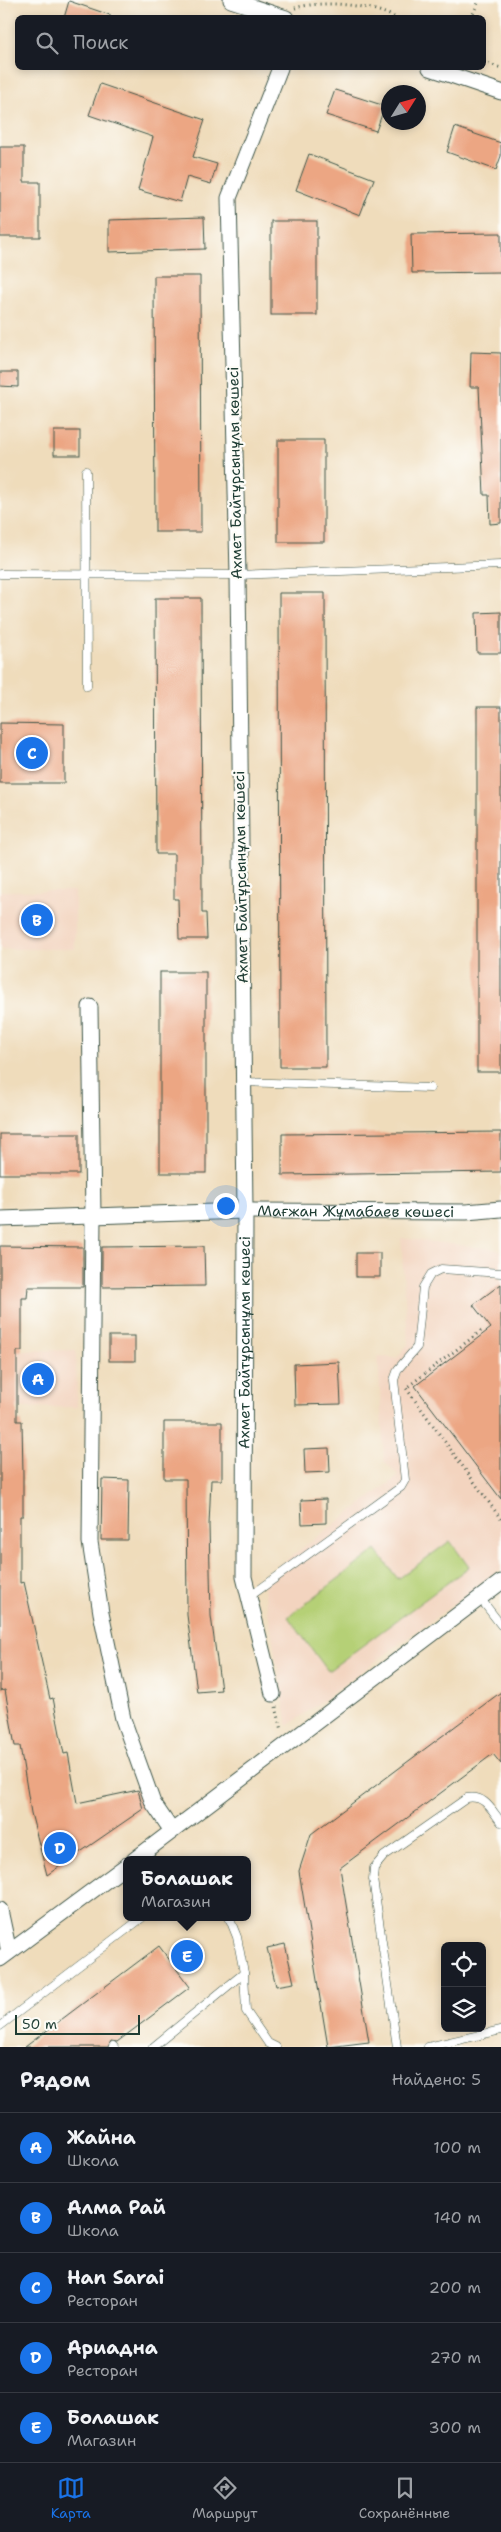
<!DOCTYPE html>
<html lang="ru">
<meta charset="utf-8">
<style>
:root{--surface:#171b24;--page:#20242c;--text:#f1f3f6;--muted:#9ea1a6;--line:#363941;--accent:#1a73e8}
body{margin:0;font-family:"Shantell Sans",sans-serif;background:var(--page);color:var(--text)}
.controls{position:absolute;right:15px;bottom:15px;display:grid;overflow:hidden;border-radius:8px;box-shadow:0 2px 8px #0003}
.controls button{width:45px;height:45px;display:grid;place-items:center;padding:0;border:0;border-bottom:1px solid var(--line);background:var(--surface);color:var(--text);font:25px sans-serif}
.compass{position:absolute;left:381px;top:85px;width:45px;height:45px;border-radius:50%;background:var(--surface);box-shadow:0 2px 8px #0003;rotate:53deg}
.scale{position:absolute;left:15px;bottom:12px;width:125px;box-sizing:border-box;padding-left:5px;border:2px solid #1f3d34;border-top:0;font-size:14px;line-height:18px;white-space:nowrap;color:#1f3d34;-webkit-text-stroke:4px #fdfcf7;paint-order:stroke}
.you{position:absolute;left:225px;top:1205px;width:18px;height:18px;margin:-12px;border:4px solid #fff;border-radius:50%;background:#1a73e8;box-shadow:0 0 0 8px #1a73e833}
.badge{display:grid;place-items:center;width:32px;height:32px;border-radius:50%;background:var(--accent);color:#fff;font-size:16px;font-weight:700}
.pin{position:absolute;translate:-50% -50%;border:2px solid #fff;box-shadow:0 1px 5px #0006}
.popup{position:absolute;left:123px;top:1856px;width:128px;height:65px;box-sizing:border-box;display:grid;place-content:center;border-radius:8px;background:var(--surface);filter:drop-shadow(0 1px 4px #0005);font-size:16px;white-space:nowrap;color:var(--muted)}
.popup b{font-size:19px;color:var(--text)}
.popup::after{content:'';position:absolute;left:50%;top:100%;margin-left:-10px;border:10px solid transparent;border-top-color:var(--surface)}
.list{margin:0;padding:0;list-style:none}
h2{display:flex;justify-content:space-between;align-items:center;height:65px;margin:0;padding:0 20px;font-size:21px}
h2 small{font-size:16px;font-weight:400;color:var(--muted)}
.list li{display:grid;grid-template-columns:32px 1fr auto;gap:15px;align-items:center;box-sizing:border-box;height:70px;padding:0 20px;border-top:1px solid var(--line)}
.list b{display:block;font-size:19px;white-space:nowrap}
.list p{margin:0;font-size:16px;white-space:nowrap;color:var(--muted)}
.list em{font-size:16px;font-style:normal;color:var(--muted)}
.icon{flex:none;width:28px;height:28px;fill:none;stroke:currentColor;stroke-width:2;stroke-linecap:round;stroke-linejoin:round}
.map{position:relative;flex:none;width:501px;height:2047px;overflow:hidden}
.search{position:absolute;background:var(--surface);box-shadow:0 2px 8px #0003;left:15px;right:15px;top:15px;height:55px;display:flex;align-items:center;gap:12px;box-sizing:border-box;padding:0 18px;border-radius:8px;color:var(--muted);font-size:19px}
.sheet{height:415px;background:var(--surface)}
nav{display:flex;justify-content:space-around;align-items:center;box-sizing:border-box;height:70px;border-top:1px solid var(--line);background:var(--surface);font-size:14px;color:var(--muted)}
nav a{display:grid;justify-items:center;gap:2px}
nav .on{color:var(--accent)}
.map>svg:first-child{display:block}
</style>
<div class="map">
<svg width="501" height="2047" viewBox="0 0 501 2047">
<rect width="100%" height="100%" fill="#fdfcf7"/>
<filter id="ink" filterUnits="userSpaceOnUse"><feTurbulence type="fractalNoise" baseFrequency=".02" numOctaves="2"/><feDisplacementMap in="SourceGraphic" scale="10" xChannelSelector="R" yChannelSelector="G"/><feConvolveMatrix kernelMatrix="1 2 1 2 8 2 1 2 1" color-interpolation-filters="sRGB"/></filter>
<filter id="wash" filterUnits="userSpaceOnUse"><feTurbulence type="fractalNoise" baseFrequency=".0096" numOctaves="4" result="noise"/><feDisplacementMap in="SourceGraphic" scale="20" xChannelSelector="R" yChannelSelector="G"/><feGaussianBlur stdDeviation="1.12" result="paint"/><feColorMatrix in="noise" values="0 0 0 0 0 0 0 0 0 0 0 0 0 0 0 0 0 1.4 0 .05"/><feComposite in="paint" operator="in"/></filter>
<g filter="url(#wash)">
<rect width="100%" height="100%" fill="#efdcbb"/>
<g fill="#f3d4bf">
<rect x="0" y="891" width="75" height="58"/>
<polygon points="401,1238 501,1250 501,1569 288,1726 262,1578 399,1476 384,1461 378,1357 397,1358 408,1344"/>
<polygon points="76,1350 77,1407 0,1408 0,1351"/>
</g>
<polygon fill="#b5d076" stroke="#6a8655" points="450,1541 469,1567 328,1671 288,1617 376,1550 398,1579"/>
<g id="blocks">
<g fill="#eca683">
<polygon points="69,1 110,15 110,18 64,18"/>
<polygon points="100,84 205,120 193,157 217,164 211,184 187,177 180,202 138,190 153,137 89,115"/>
<polygon points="335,90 385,106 376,131 326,115"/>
<polygon points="455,127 501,143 501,156 496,170 447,152"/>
<polygon points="0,147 24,147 24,182 40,182 40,237 0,237"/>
<polygon points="309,154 374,179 360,215 296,190"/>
<polygon points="204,217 205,249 109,252 109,220"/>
<rect x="271" y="221" width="46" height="94"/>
<polygon points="501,233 501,272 412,273 411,234"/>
<polygon points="154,276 200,276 201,532 155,532"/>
<polygon points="471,352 501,353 501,523 490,524 489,495 484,495 479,387 470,387"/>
<polygon points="0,372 18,372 18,387 0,386"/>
<rect x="54" y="431" width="26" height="24"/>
<rect x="278" y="440" width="46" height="102"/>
<polygon points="279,593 325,593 326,1067 280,1067"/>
<polygon points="155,598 201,598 202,913 206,913 207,939 179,939 178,899 174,899 174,854 156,854"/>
<polygon points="501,612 501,653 477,653 476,613"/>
<rect x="477" y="707" width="24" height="365"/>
<polygon points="0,723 64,724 64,783 0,783"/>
<rect x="160" y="972" width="46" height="201"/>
<polygon points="501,1132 501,1172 282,1175 282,1134"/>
<rect x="0" y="1134" width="79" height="40"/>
<polygon points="0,1246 83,1247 83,1287 28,1287 27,1298 22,1298 22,1351 17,1351 17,1421 22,1421 23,1475 23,1516 20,1516 20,1583 24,1582 50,1699 53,1698 64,1754 68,1753 77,1803 138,1790 143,1809 47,1875 31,1813 20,1746 15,1746 5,1690 0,1691"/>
<polygon points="204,1246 205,1286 102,1287 102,1247"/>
<rect x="356" y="1253" width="24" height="24"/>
<polygon points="501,1284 501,1499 415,1386 491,1328 473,1305"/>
<rect x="109" y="1336" width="26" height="25"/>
<polygon points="339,1362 341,1404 295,1405 294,1364"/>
<polygon points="164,1422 222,1422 222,1480 211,1480 209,1525 211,1616 221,1690 197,1692 187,1615 186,1479 164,1479"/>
<polygon points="329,1448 330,1472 305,1473 304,1449"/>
<polygon points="102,1479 129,1480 128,1540 101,1540"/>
<polygon points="326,1499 326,1523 302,1524 301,1500"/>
<polygon points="501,1692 501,1764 493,1754 340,1868 369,2042 328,2047 299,1871 311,1834"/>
<polygon points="285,1944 294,1983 276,1986 267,1948"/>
<polygon points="159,1946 190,1987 117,2042 111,2041 108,2047 25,2047"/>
</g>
</g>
</g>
<g filter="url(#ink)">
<use href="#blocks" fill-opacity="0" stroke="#3e5548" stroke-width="1"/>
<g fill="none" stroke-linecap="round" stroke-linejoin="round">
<defs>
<g id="lane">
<polyline points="86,471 87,686"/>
<polyline points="0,574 238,575 501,565"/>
<polyline points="243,1082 430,1088"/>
<polyline points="249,1597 401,1487 405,1480 394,1380 398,1369 417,1347 423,1287 431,1274 441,1269 501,1273"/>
<polyline points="480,1598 501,1625"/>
<polyline points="229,1917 237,1937 244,1973 246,2011 268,2043 276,2047"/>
<polyline points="0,2026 143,1917"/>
<polyline points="113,2046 114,2047"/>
<polyline points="153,2047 244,1973"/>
<path d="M397,2047L373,1879L374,1868L384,1856L467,1798C485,1795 491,1809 501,1822"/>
<polyline points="428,2047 501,2030"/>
</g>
<g id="street">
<polyline points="231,0 286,18"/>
<polyline points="430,68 501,92"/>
<polyline points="90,1007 93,1216 90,1542 101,1613 123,1719 153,1803 172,1831"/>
<path id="s1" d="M0,1219L245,1211L466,1212L501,1209"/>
<path id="s2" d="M273,1694L244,1577L245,1211L238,575L229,198L280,68"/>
<polyline points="134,1860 501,1582"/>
<polyline points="0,1910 9,1952"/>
<polyline points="0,1959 127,1865"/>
</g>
</defs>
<use href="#lane" stroke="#3e5548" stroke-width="9"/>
<use href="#street" stroke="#3e5548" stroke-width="17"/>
<g stroke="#3e5548" stroke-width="3" stroke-dasharray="1 4" stroke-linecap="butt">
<path d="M295,8C321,0 371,4 396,18"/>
<polyline points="471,18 479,1"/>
<polyline points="484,62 501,68"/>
<polyline points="481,1331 406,1388 501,1519"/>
<polyline points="276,1707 282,1730"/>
</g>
<use href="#lane" stroke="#fff" stroke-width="8"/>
<use href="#street" stroke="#fff" stroke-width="15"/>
</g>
</g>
<g text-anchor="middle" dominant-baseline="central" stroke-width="4.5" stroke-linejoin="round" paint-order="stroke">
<g font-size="15" fill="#1f3d34" stroke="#fdfcf7">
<text transform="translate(235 473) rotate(-91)">Ахмет Байтұрсынұлы көшесі</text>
<text transform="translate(241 877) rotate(-91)">Ахмет Байтұрсынұлы көшесі</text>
<text stroke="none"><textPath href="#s1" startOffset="356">Мағжан Жұмабаев көшесі</textPath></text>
<text stroke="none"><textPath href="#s2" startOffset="355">Ахмет Байтұрсынұлы көшесі</textPath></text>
</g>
</g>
</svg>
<div class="controls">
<button><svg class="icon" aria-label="locate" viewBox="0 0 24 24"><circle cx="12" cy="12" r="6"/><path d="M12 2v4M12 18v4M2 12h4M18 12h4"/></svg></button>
<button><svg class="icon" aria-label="layers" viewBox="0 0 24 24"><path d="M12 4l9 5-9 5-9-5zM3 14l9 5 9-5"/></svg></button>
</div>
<svg class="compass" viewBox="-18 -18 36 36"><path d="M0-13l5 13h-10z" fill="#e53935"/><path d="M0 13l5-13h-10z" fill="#9ea1a6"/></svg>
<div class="scale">50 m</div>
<div class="you"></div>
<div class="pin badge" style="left:38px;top:1379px">A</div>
<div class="pin badge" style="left:37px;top:920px">B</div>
<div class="pin badge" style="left:32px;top:753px">C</div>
<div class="pin badge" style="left:60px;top:1848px">D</div>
<div class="pin badge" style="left:187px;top:1956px">E</div>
<div class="popup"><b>Болашак</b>Магазин</div>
<div class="search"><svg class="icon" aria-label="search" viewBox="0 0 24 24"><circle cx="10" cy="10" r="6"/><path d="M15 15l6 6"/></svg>Поиск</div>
</div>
<section class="sheet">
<h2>Рядом<small>Найдено: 5</small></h2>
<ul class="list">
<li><span class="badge">A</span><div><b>Жайна</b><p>Школа</p></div><em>100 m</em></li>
<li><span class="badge">B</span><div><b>Алма Рай</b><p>Школа</p></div><em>140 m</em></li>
<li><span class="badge">C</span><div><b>Han Sarai</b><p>Ресторан</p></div><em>200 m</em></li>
<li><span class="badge">D</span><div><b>Ариадна</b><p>Ресторан</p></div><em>270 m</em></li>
<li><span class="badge">E</span><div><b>Болашак</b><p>Магазин</p></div><em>300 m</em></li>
</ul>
</section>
<nav>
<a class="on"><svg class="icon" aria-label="map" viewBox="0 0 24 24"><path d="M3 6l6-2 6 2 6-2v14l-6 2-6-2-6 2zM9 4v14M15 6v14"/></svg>Карта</a>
<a><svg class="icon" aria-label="directions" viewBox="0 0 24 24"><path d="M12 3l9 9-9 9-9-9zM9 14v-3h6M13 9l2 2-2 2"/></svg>Маршрут</a>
<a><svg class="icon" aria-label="saved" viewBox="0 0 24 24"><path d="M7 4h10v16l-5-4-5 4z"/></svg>Сохранённые</a>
</nav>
